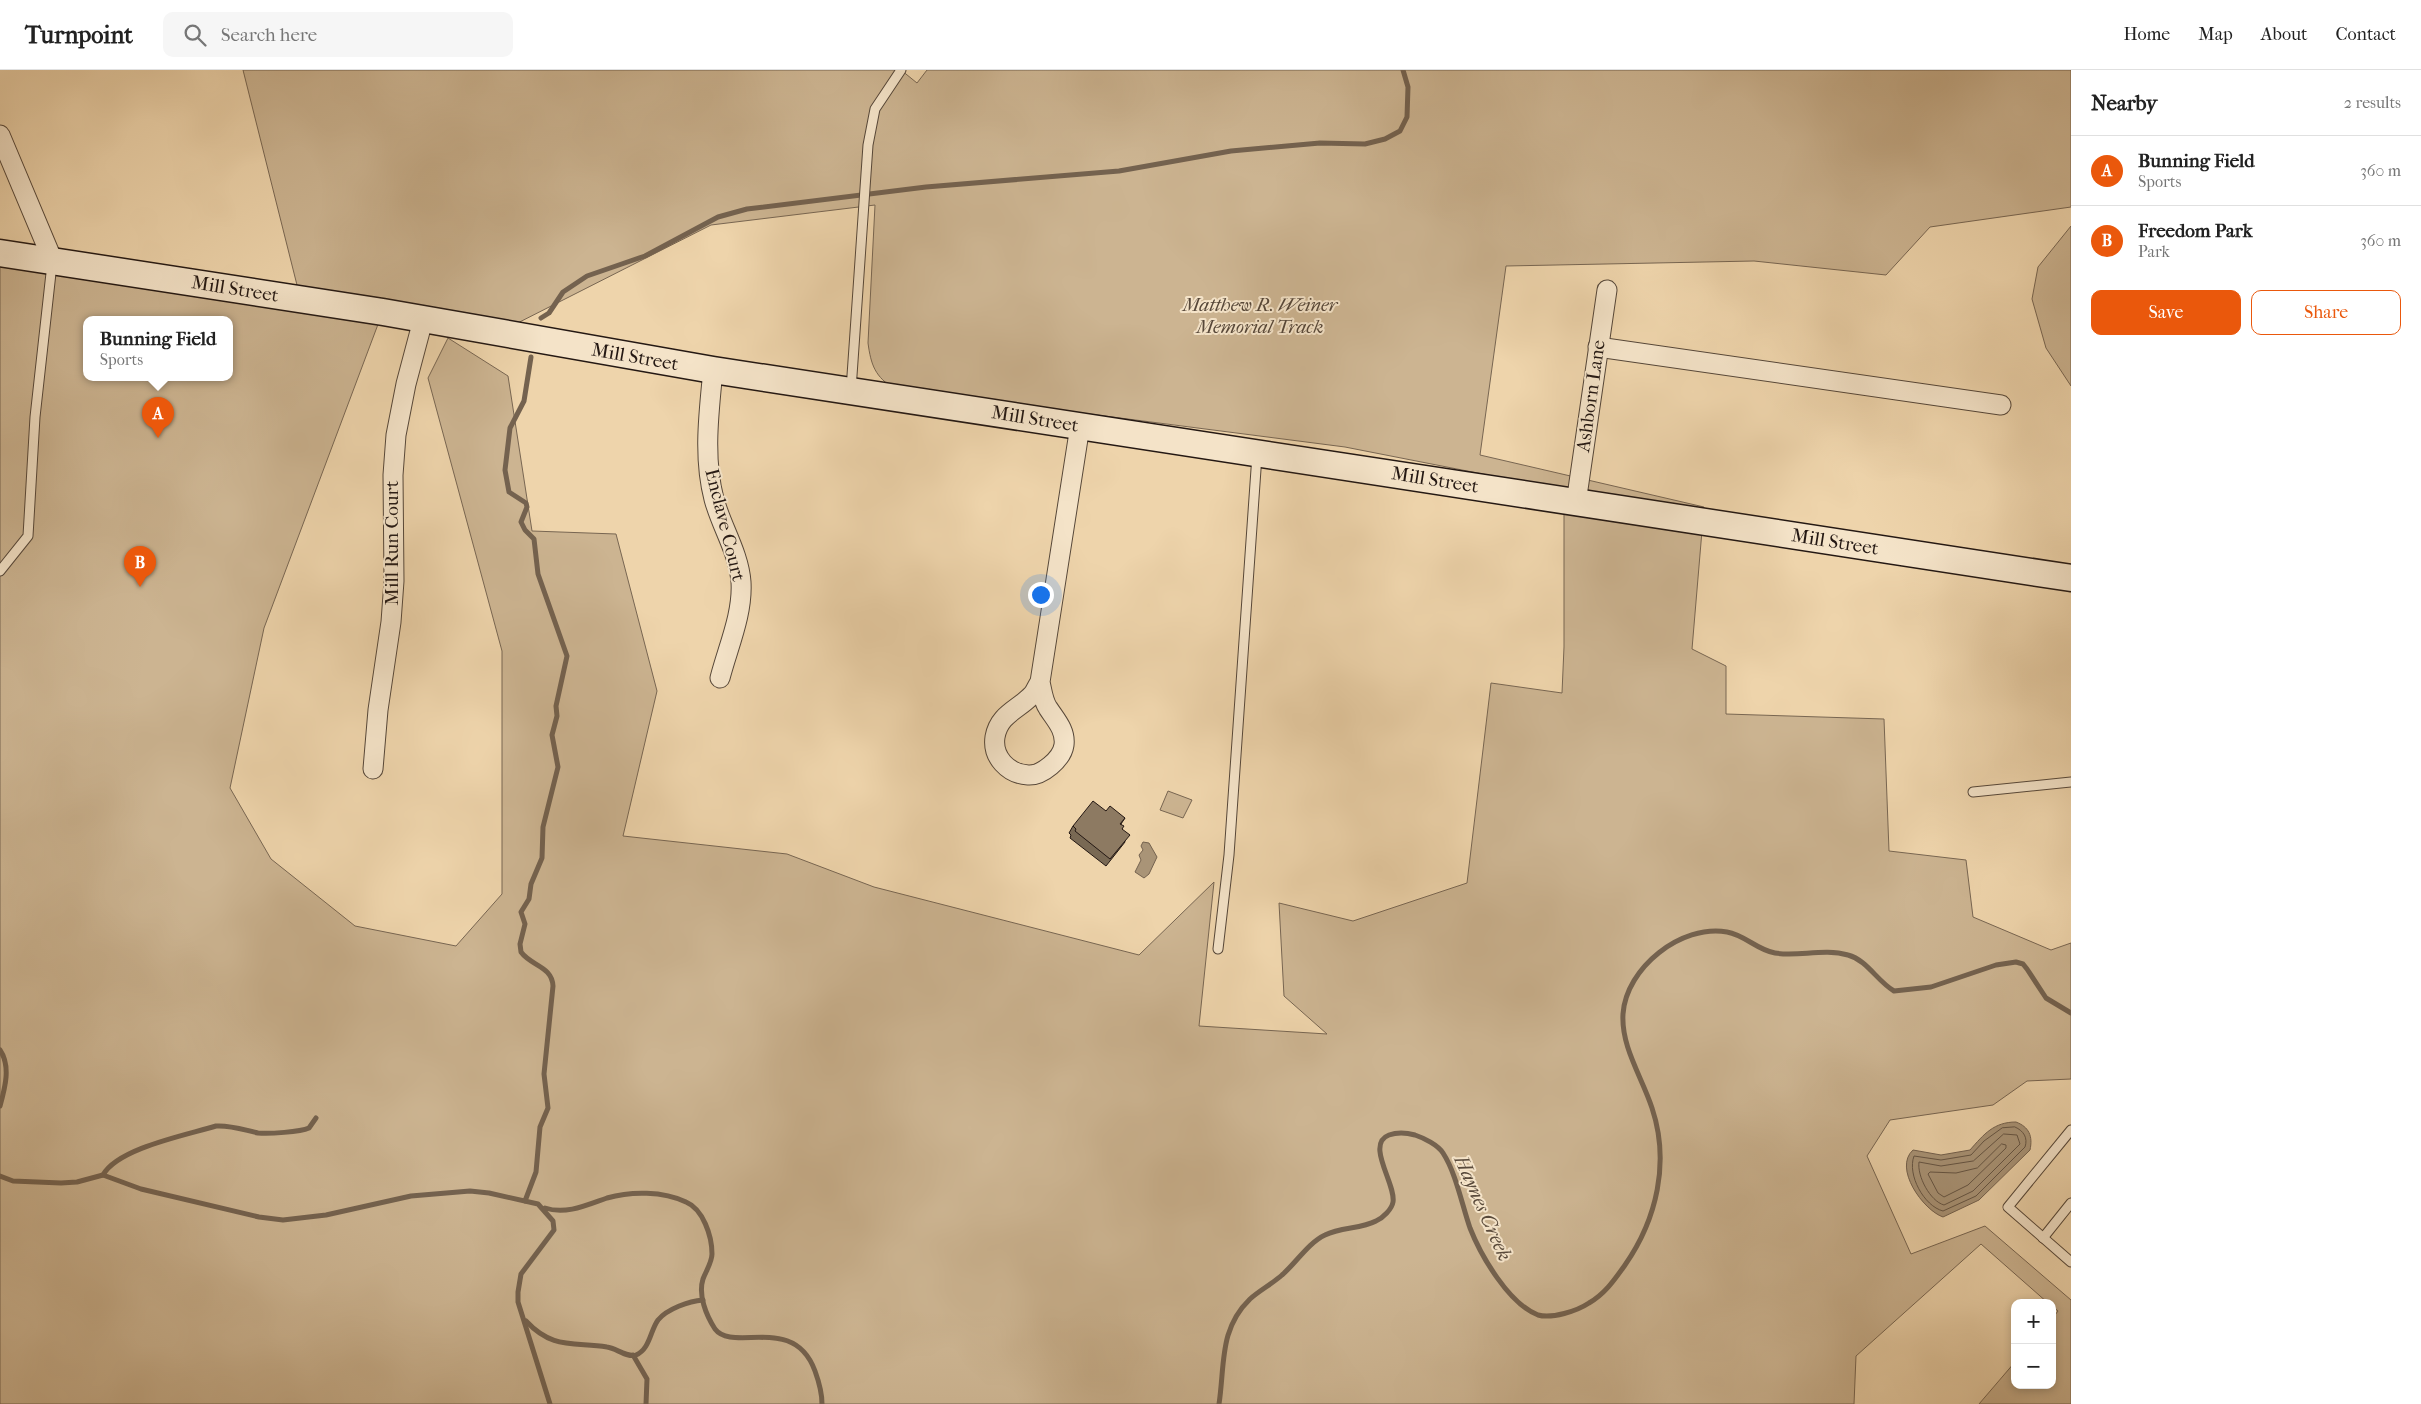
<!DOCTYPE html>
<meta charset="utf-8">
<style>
:root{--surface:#fff;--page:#f6f6f6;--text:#222;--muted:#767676;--line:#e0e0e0;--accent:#ea580c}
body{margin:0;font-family:"IM FELL French Canon",serif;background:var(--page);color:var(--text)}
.controls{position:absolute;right:15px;bottom:15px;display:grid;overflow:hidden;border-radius:10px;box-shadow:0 2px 8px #0003}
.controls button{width:45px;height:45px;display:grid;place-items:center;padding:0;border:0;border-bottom:1px solid var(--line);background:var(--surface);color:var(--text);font:25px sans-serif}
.you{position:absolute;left:1040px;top:524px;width:18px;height:18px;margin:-12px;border:4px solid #fff;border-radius:50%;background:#1a73e8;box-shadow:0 0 0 8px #1a73e833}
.badge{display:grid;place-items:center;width:32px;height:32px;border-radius:50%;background:var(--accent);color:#fff;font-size:16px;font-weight:700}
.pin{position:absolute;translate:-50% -41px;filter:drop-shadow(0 1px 2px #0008)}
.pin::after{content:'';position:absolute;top:26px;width:18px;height:15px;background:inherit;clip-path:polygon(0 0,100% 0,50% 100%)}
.popup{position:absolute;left:83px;top:246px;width:150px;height:65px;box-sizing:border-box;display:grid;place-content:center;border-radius:10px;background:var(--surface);filter:drop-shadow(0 1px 4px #0005);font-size:16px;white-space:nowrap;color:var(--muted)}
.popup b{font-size:19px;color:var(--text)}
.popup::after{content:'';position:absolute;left:50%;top:100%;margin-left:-10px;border:10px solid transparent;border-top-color:var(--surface)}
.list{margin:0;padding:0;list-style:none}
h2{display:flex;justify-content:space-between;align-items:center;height:65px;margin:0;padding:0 20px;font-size:21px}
h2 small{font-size:16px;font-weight:400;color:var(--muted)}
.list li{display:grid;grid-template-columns:32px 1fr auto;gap:15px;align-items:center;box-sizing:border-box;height:70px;padding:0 20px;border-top:1px solid var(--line)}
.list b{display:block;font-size:19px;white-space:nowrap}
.list p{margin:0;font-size:16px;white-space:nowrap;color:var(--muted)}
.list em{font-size:16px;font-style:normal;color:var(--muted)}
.actions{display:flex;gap:10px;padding:15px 20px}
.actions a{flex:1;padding:11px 0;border:1px solid var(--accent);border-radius:10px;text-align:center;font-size:18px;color:var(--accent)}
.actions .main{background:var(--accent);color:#fff}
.icon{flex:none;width:28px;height:28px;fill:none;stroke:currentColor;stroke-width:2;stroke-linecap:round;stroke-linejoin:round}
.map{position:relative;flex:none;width:2071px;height:1334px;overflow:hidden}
header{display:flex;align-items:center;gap:30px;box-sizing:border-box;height:70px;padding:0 25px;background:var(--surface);border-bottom:1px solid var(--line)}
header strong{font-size:24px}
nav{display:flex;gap:28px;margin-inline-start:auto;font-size:18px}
.search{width:350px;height:45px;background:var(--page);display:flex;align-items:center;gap:12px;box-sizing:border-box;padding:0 18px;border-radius:10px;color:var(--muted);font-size:19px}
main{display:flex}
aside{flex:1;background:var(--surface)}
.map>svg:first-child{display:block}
</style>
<header>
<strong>Turnpoint</strong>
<div class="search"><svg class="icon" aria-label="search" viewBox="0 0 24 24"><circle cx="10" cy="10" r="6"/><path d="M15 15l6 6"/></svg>Search here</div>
<nav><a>Home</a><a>Map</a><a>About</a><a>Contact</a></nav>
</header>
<main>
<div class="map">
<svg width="2071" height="1334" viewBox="0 0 2071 1334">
<rect width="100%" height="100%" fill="#eed4ab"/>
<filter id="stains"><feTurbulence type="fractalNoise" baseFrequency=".004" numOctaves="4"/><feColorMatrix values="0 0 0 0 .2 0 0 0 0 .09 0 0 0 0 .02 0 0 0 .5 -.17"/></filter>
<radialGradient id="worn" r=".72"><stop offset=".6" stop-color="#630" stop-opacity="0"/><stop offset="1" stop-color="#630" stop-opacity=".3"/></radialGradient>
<g fill="#ccb491" stroke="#786652" fill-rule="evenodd">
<path d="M243,0H901L917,13L927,0H2071V137L1930,157L1886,205L1754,191L1506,196L1480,385L1704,437L1692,579L1726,596V644L1884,649L1889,781L1966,790L1973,847L2051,880L2071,873V1009L2027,1011L1993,1035L1890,1050L1867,1086L1911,1184L1985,1156L2071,1230V1334H1979L2015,1292V1315H2052V1249L2058,1241L2052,1236V1233H2048L1981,1174L1856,1286L1854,1334H0V188L300,227ZM875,135L868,273C871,295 875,307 895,319L1345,377L1564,420V577L1562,623L1491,613L1467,813L1353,851L1279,833L1284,926L1327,964L1199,956L1214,812L1139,885L874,817L787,784L623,766L657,621L616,464L532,461L508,306L448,268L428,308L502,581V824L456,876L355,856L271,789L230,718L264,558L380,249L492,266L711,155ZM87,249H229V307H87Z"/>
<polygon points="2071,156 2071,316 2046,278 2032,229 2038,197"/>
<polygon points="1168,721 1192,730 1183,748 1160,740"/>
</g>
<g fill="#a99477" stroke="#74624f">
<polygon points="1143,772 1149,773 1157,787 1149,804 1144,808 1135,802 1141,790 1139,785 1143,780 1141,776"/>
<path d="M2016,1052C2029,1057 2033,1066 2030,1080L1979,1130L1943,1147C1923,1140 1893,1098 1913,1080L1941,1085L1970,1080C1984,1064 1994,1052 2016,1052Z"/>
</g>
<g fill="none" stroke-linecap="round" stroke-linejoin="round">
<g stroke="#665645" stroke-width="1">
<path d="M2015,1057C2024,1061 2028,1068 2025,1077L1976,1126L1943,1141C1924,1136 1907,1105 1914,1086L1941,1090L1971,1085L1984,1071L2002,1058Z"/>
<path d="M2004,1064L2017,1065L2020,1074L1973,1121L1944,1135C1930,1131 1917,1106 1919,1092L1941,1096L1973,1091Z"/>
<polygon points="2002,1074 2006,1075 2006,1078 1968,1115 1944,1127 1938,1123 1928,1104 1930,1102 1956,1103 1977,1098"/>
</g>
<g stroke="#74624f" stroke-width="5">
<polyline points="541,248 549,243 563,222 587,206 645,186 718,147 747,139 926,117 1119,101 1231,81 1320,73 1365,74 1385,69 1400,61 1407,47 1408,17 1403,0"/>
<path d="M0,980C11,996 5,1018 0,1036"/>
<path d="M103,1105C118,1078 187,1065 216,1056C231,1055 244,1060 258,1063C269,1064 300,1062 309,1058L316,1048"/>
<polyline points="0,1106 13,1111 61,1113 77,1112 103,1105 141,1119 259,1147 283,1150 326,1145 411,1126 470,1121 489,1123 538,1134 553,1151 554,1160 521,1204 518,1222 518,1232 550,1334"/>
<path d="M525,1131L536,1102L540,1057L548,1038L544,1004L553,916C552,896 531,896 521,882L520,874L525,854L521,842L529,829L531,814L542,788L543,757L558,697L552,665L557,646L556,636L567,586L538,504L534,469L525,460L521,452L527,437L526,433L509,422L505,400L510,358L524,331L531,287"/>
<path d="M545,1138C566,1145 587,1135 607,1128C631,1121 663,1121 686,1132C703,1139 712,1166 712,1184C712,1192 706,1201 703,1209C698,1225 706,1245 715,1259C733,1283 794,1243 815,1301C819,1312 822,1322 822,1334"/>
<path d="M526,1251C552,1279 572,1272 607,1277C616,1278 627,1288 636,1285C650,1279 650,1261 658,1250C667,1239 689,1231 703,1230"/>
<polyline points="633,1285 647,1309 646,1334"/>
<path d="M1219,1334C1225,1294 1219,1259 1250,1229C1260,1220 1272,1214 1282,1205C1296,1193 1308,1173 1325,1165C1341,1157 1361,1159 1376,1151C1383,1148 1392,1139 1393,1132C1396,1114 1365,1074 1389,1065C1397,1062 1408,1063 1415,1065C1424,1068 1438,1075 1443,1083C1456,1103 1462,1135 1470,1158C1481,1186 1509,1234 1538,1245C1552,1249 1577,1241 1589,1233C1605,1224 1615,1209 1625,1195C1657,1149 1670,1092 1652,1038C1642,1007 1621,977 1623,944C1626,898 1681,854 1727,862C1745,865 1757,880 1775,883C1798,887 1824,878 1848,885C1867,890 1877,911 1894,921L1931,917L1996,895L2016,892L2023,894L2027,899L2046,928L2071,943"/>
</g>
<defs>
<g id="lane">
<polyline points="851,320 868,75 875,39 901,0"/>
<polyline points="0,501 28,466 35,347 52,194"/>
<polyline points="1973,722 2071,712"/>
<polyline points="1218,879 1229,785 1257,385"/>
<polyline points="2071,1060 2008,1137 2071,1192"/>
<polyline points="2043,1168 2071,1133"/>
</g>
<g id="street">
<polyline points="0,65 53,191"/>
<polyline points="1598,277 2001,335"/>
<path d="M713,300C709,342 703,387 714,429C721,456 739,483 741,512C743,544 728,577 720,608"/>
<polyline points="1576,433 1607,220"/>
<path d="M1040,612C1042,620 1043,631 1048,638C1055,649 1066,660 1064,675C1062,689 1042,706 1028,705C1008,704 992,687 995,667C999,644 1018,640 1032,625C1035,622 1037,616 1040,612L1080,356"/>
<polyline points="373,699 378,640 391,552 394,511 393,405 396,365 406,314 423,250"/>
</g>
<polyline id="secondary" points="0,183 383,242 713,300 2071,508"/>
</defs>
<use href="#lane" stroke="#564739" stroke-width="11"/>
<use href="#street" stroke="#564739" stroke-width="21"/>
<use href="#secondary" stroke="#241813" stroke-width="29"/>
<use href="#lane" stroke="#f4e3c8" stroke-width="9"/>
<use href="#street" stroke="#f4e3c8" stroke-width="19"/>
<use href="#secondary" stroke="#f4e3c8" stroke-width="26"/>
</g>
<polygon fill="#796954" stroke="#241813" points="1106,741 1125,748 1121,754 1125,772 1106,796 1070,768 1071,765 1069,763 1073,756"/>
<polygon fill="#8d7a62" stroke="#241813" points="1093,731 1106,741 1110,736 1125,748 1120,754 1124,756 1122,759 1130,765 1110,789 1075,761 1076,759 1073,756"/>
<g text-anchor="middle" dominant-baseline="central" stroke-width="4" stroke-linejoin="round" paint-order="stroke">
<g font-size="19" fill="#241813" stroke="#f4e3c8">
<text transform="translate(235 219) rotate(9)">Mill Street</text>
<text transform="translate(635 287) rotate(10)">Mill Street</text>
<text transform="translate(1591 326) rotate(-82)">Ashborn Lane</text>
<text transform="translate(1035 349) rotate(9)">Mill Street</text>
<text transform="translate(1435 410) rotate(9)">Mill Street</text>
<text transform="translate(725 455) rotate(76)">Enclave Court</text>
<text transform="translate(1835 472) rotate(9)">Mill Street</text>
<text transform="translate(392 473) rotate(-90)">Mill Run Court</text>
</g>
<g font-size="19" font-style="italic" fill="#564739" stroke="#f4e3c8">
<text x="1260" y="235">Matthew R. Weiner<tspan x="1260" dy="22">Memorial Track</tspan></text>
</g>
<g font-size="20" font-style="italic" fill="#594a3b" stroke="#f4e3c8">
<text transform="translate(1483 1138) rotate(66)">Haynes Creek</text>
</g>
</g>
<rect width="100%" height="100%" filter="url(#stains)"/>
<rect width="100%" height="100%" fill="url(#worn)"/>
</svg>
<div class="controls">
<button>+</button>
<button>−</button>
</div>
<div class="you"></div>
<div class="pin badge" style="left:158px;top:368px">A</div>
<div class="popup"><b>Bunning Field</b>Sports</div>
<div class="pin badge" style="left:140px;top:517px">B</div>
</div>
<aside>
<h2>Nearby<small>2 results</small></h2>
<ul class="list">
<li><span class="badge">A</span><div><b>Bunning Field</b><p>Sports</p></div><em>360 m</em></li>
<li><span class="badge">B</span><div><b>Freedom Park</b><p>Park</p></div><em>360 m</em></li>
</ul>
<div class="actions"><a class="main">Save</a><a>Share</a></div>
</aside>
</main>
